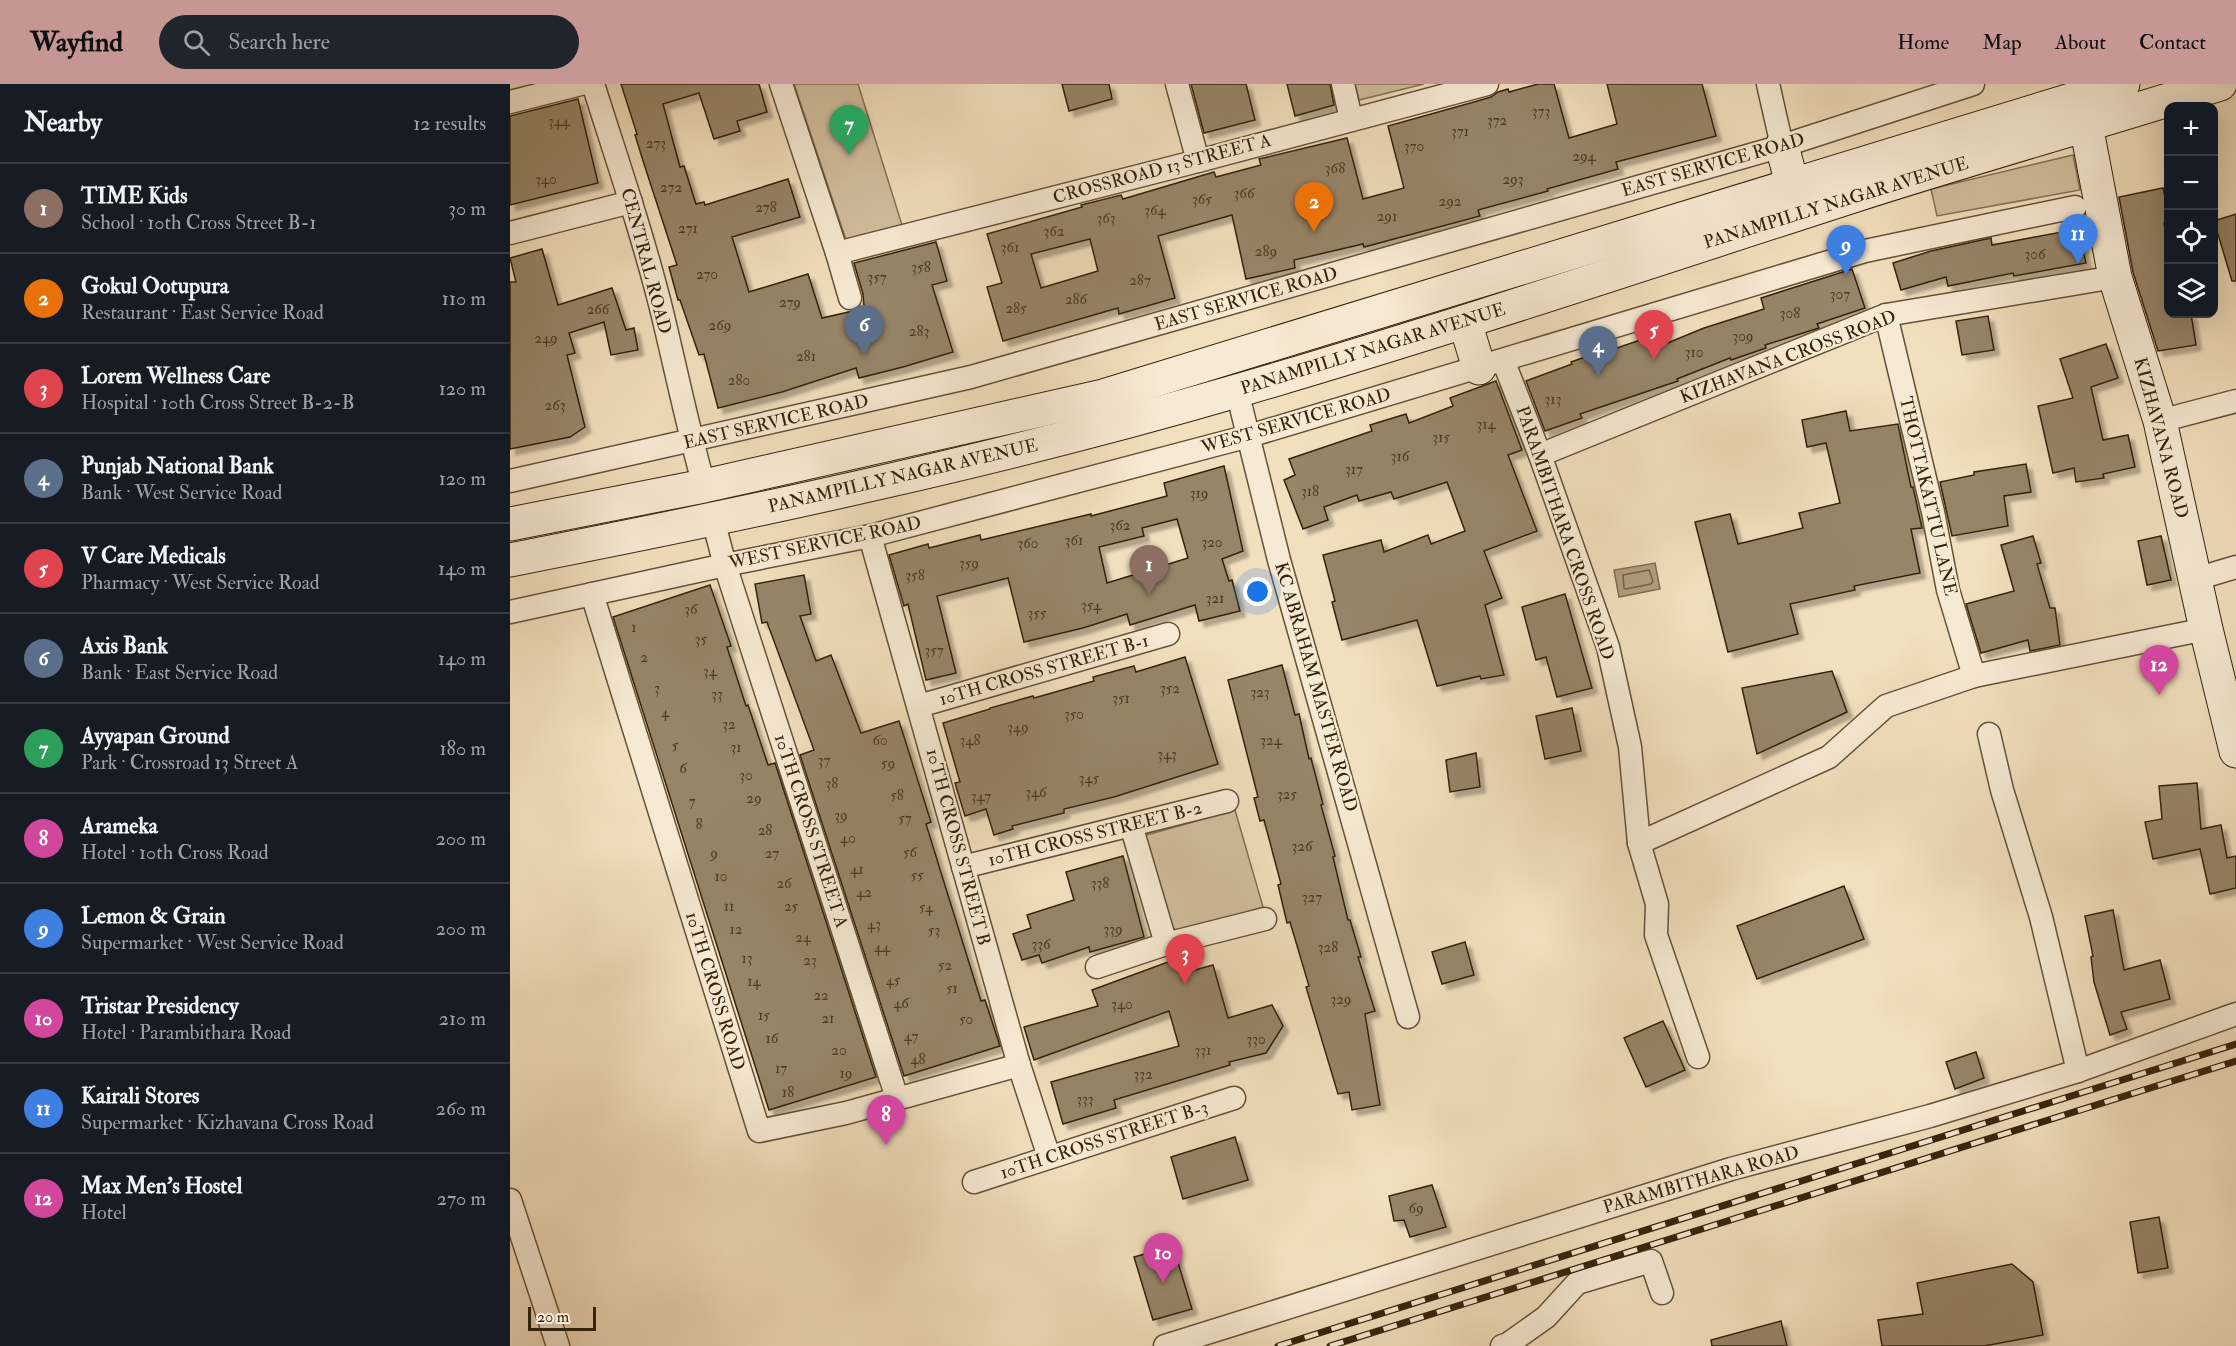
<!DOCTYPE html>
<meta charset="utf-8">
<style>
:root{--surface:#171b24;--page:#20242c;--text:#f1f3f6;--muted:#9ea1a6;--line:#363941;--accent:#c59692}
body{margin:0;font-family:"IM FELL Double Pica",serif;background:var(--page);color:var(--text)}
.controls{position:absolute;right:18px;top:18px;display:grid;overflow:hidden;border-radius:12px;box-shadow:0 6px 24px #0002}
.controls button{width:54px;height:54px;display:grid;place-items:center;padding:0;border:0;border-bottom:2px solid var(--line);background:var(--surface);color:var(--text);font:30px sans-serif}
.scale{position:absolute;left:18px;bottom:15px;width:68px;box-sizing:border-box;padding-left:6px;border:3px solid #35230a;border-top:0;font-size:16px;line-height:21px;white-space:nowrap;color:#35230a;-webkit-text-stroke:4px #f7ead4;paint-order:stroke}
.you{position:absolute;left:748px;top:508px;width:21px;height:21px;margin:-15px;border:4px solid #fff;border-radius:50%;background:#1a73e8;box-shadow:0 0 0 9px #1a73e833}
.badge{display:grid;place-items:center;width:39px;height:39px;border-radius:50%;background:var(--accent);color:#fff;font-size:20px;font-weight:700}
.pin{position:absolute;translate:-50% -50px;filter:drop-shadow(0 2px 3px #0008)}
.pin::after{content:'';position:absolute;top:32px;width:21px;height:18px;background:inherit;clip-path:polygon(0 0,100% 0,50% 100%)}
.list{margin:0;padding:0;list-style:none}
h2{display:flex;justify-content:space-between;align-items:center;height:78px;margin:0;padding:0 24px;font-size:26px}
h2 small{font-size:20px;font-weight:400;color:var(--muted)}
.list li{display:grid;grid-template-columns:39px 1fr auto;gap:18px;align-items:center;box-sizing:border-box;height:90px;padding:0 24px;border-top:2px solid var(--line)}
.list b{display:block;font-size:22px;white-space:nowrap}
.list p{margin:0;font-size:20px;white-space:nowrap;color:var(--muted)}
.list em{font-size:20px;font-style:normal;color:var(--muted)}
.icon{flex:none;width:33px;height:33px;fill:none;stroke:currentColor;stroke-width:2;stroke-linecap:round;stroke-linejoin:round}
.map{position:relative;flex:none;width:1726px;height:1262px;overflow:hidden}
header{display:flex;align-items:center;gap:36px;box-sizing:border-box;height:84px;padding:0 30px;background:var(--accent);color:#111}
header strong{font-size:28px}
nav{display:flex;gap:33px;margin-inline-start:auto;font-size:21px}
.search{width:420px;height:54px;background:var(--page);display:flex;align-items:center;gap:15px;box-sizing:border-box;padding:0 21px;border-radius:33px;color:var(--muted);font-size:22px}
main{display:flex}
aside{flex:1;background:var(--surface)}
.map>svg:first-child{display:block}
</style>
<header>
<strong>Wayfind</strong>
<div class="search"><svg class="icon" aria-label="search" viewBox="0 0 24 24"><circle cx="10" cy="10" r="6"/><path d="M15 15l6 6"/></svg>Search here</div>
<nav><a>Home</a><a>Map</a><a>About</a><a>Contact</a></nav>
</header>
<main>
<aside>
<h2>Nearby<small>12 results</small></h2>
<ul class="list">
<li><span class="badge" style="background:#8d6e63">1</span><div><b>TIME Kids</b><p>School · 10th Cross Street B-1</p></div><em>30 m</em></li>
<li><span class="badge" style="background:#e8710a">2</span><div><b>Gokul Ootupura</b><p>Restaurant · East Service Road</p></div><em>110 m</em></li>
<li><span class="badge" style="background:#e0444e">3</span><div><b>Lorem Wellness Care</b><p>Hospital · 10th Cross Street B-2-B</p></div><em>120 m</em></li>
<li><span class="badge" style="background:#5c6f8a">4</span><div><b>Punjab National Bank</b><p>Bank · West Service Road</p></div><em>120 m</em></li>
<li><span class="badge" style="background:#e0444e">5</span><div><b>V Care Medicals</b><p>Pharmacy · West Service Road</p></div><em>140 m</em></li>
<li><span class="badge" style="background:#5c6f8a">6</span><div><b>Axis Bank</b><p>Bank · East Service Road</p></div><em>140 m</em></li>
<li><span class="badge" style="background:#2e9e5b">7</span><div><b>Ayyapan Ground</b><p>Park · Crossroad 13 Street A</p></div><em>180 m</em></li>
<li><span class="badge" style="background:#d1479c">8</span><div><b>Arameka</b><p>Hotel · 10th Cross Road</p></div><em>200 m</em></li>
<li><span class="badge" style="background:#3f7fe0">9</span><div><b>Lemon &amp; Grain</b><p>Supermarket · West Service Road</p></div><em>200 m</em></li>
<li><span class="badge" style="background:#d1479c">10</span><div><b>Tristar Presidency</b><p>Hotel · Parambithara Road</p></div><em>210 m</em></li>
<li><span class="badge" style="background:#3f7fe0">11</span><div><b>Kairali Stores</b><p>Supermarket · Kizhavana Cross Road</p></div><em>260 m</em></li>
<li><span class="badge" style="background:#d1479c">12</span><div><b>Max Men's Hostel</b><p>Hotel</p></div><em>270 m</em></li>
</ul>
</aside>
<div class="map">
<svg width="1726" height="1262" viewBox="0 0 1726 1262">
<defs>
<filter id="shadow"><feDropShadow dx="5.5" dy="5.5" stdDeviation="1.5" flood-color="#0004"/></filter>
</defs>
<rect width="100%" height="100%" fill="#f2dfbd"/>
<filter id="stains"><feTurbulence type="fractalNoise" baseFrequency=".00333" numOctaves="4"/><feColorMatrix values="0 0 0 0 .2 0 0 0 0 .09 0 0 0 0 .02 0 0 0 .5 -.17"/></filter>
<radialGradient id="worn" r=".72"><stop offset=".6" stop-color="#630" stop-opacity="0"/><stop offset="1" stop-color="#630" stop-opacity=".3"/></radialGradient>
<g fill="#d2bf9f" stroke="#847154" stroke-width="1.5">
<polygon points="284,0 348,0 392,141 337,159"/>
<polygon points="845,0 914,0 849,16"/>
<polygon points="1563,71 1570,106 1427,132 1421,105"/>
<polygon points="725,726 753,823 669,848 659,841 633,752"/>
</g>
<polygon fill="#b29f80" stroke="#806d51" stroke-width="1.5" points="1145,479 1150,505 1109,513 1104,486"/>
<g fill="none" stroke-linecap="round" stroke-linejoin="round">
<polygon stroke="#746145" stroke-width="1.5" points="1139,486 1143,497 1141,500 1116,505 1114,504 1113,491"/>
</g>
<g fill="#978567" stroke="#35230a" stroke-width="1.5" fill-rule="evenodd" filter="url(#shadow)">
<polygon points="111,0 249,0 257,28 227,37 230,47 204,55 189,9 153,20 170,83 174,82 186,120 194,118 195,121 278,95 290,133 222,153 239,208 298,190 312,234 343,227 354,223 353,210 344,179 426,158 437,197 422,201 443,268 393,283 349,294 346,284 272,308 208,324 194,270 189,271 170,216 168,216 159,183 167,181 134,80 125,51 127,50"/>
<polygon points="552,0 599,0 602,15 559,27"/>
<polygon points="681,0 736,0 745,36 694,49"/>
<polygon points="777,0 820,0 824,21 785,32"/>
<path d="M1028,0H1044L1059,54L1107,40L1097,0H1192L1206,52L1106,78L1108,85L1037,105L1038,107L968,126L970,132L854,163L853,160L784,176L785,184L736,195L722,131L648,152L665,214L609,230L608,224L493,257L477,203L492,199L477,150L572,123L571,121L611,111L613,115L704,88L706,93L751,81L749,75L837,54L853,115L894,104L878,42L964,18L981,13L988,8L998,5L999,8ZM580,155L588,187L531,204L521,170Z"/>
<polygon points="68,15 88,99 0,121 0,32"/>
<polygon points="1653,104 1659,131 1659,138 1654,139 1659,166 1659,230 1681,230 1686,261 1648,267 1623,188 1609,113"/>
<polygon points="1726,130 1726,197 1722,197 1704,137"/>
<polygon points="1568,145 1576,179 1504,192 1503,189 1438,202 1436,193 1391,206 1383,179 1421,167 1481,154 1482,161"/>
<polygon points="32,165 48,221 102,204 116,246 124,244 128,266 101,271 94,238 59,249 65,269 57,271 75,343 60,353 0,365 0,198 6,198 0,174"/>
<polygon points="1342,185 1355,224 1307,240 1309,244 1255,261 1256,264 1221,276 1220,274 1167,295 1168,297 1070,330 1072,334 1035,347 1016,297 1062,280 1061,278 1101,264 1101,266 1151,249 1155,260 1194,244 1254,225 1251,214"/>
<polygon points="1478,232 1484,266 1452,271 1446,237"/>
<polygon points="1596,260 1608,294 1581,303 1593,356 1618,351 1625,383 1593,390 1594,394 1566,398 1564,384 1543,389 1528,322 1563,314 1550,275"/>
<polygon points="986,297 1012,366 998,371 1027,447 974,467 992,514 975,521 994,591 971,595 970,592 927,602 907,536 832,556 822,518 825,517 813,471 871,456 874,468 918,451 921,460 955,447 937,398 884,415 881,408 849,417 847,411 814,423 818,436 793,445 774,396 785,391 779,375 862,347 860,341 896,330 899,339 943,322 940,314"/>
<polygon points="1336,327 1340,347 1388,340 1401,403 1403,403 1412,444 1401,445 1410,489 1344,502 1345,506 1280,520 1288,550 1218,568 1185,438 1220,430 1228,460 1293,444 1289,429 1330,419 1316,359 1297,363 1292,336"/>
<polygon points="1516,380 1521,408 1494,412 1498,442 1442,452 1430,398 1464,391 1464,388"/>
<path d="M714,382L733,467L712,475L719,497L722,496L730,527L689,537L685,521L620,541L617,530L573,544L514,558L498,494L427,512L446,589L416,596L398,520L394,522L379,471L418,460L419,464L470,451L471,456L581,430V432L657,412L654,399ZM667,435L678,474L597,499L589,463L634,452L632,444Z"/>
<polygon points="1523,452 1531,479 1527,480 1540,524 1545,524 1550,561 1520,567 1518,556 1471,569 1456,520 1504,507 1491,461"/>
<polygon points="1651,452 1661,496 1637,501 1628,457"/>
<polygon points="294,491 301,530 290,532 306,577 321,571 351,649 389,637 421,738 416,740 433,795 471,917 475,916 490,962 394,992 290,671 304,666 257,538 252,539 245,500"/>
<polygon points="200,501 221,562 217,563 236,622 238,621 258,681 265,679 366,993 259,1026 103,533"/>
<polygon points="1055,510 1082,604 1047,613 1036,573 1026,576 1012,523"/>
<polygon points="675,573 708,680 604,713 554,725 554,729 502,742 503,745 484,751 476,725 455,732 445,699 450,698 433,639 480,625 480,624 523,612 524,614 584,597 583,593 624,582 626,588"/>
<polygon points="772,581 785,631 789,630 799,675 801,674 813,720 811,721 825,772 823,773 838,836 840,836 851,873 848,873 865,927 855,930 870,1021 842,1026 839,1008 828,1010 796,903 799,902 780,838 777,839 768,801 771,800 754,736 750,737 744,714 748,713 718,596"/>
<polygon points="1322,587 1337,628 1247,670 1232,604"/>
<polygon points="1062,624 1071,667 1035,675 1026,632"/>
<polygon points="966,669 970,703 940,708 936,676"/>
<polygon points="1687,699 1691,745 1711,741 1717,774 1726,772 1726,804 1700,810 1690,765 1643,775 1635,738 1652,735 1649,702"/>
<polygon points="613,772 634,853 580,868 579,863 532,879 529,871 512,876 503,850 521,844 517,831 564,816 556,788"/>
<polygon points="1334,802 1354,855 1247,895 1227,842"/>
<polygon points="1603,826 1614,886 1650,876 1660,915 1611,928 1617,945 1600,951 1584,898 1581,873 1583,872 1575,832"/>
<polygon points="955,858 964,891 932,900 922,868"/>
<polygon points="677,871 681,887 703,881 718,934 762,921 773,942 756,969 719,978 720,981 604,1016 606,1024 553,1040 541,998 669,962 659,927 524,976 514,943 588,922 582,906"/>
<polygon points="1153,937 1175,986 1136,1003 1114,954"/>
<polygon points="1466,968 1474,994 1445,1005 1436,978"/>
<polygon points="725,1053 738,1096 673,1115 661,1073"/>
<polygon points="922,1101 936,1143 900,1153 894,1136 884,1137 879,1112"/>
<polygon points="1649,1133 1658,1184 1628,1189 1620,1138"/>
<polygon points="663,1162 682,1225 643,1236 624,1173"/>
<polygon points="1502,1180 1523,1198 1533,1251 1474,1262 1372,1262 1368,1236 1413,1230 1407,1199"/>
<polygon points="1271,1237 1277,1262 1202,1262 1201,1256"/>
</g>
<g fill="none" stroke-linecap="round" stroke-linejoin="round">
<defs>
<g id="street">
<path d="M83,0C107,76 133,151 152,228C166,286 178,344 194,402"/>
<polyline points="271,0 327,169 340,214"/>
<polyline points="667,0 688,77"/>
<polyline points="833,0 841,35"/>
<polyline points="1258,0 1272,62"/>
<polyline points="0,18 71,0"/>
<polyline points="0,149 121,118"/>
<polyline points="327,169 688,77 977,0"/>
<polyline points="1376,231 1423,428 1438,506 1464,592"/>
<polyline points="993,276 1030,371 1098,563 1120,663 1129,759 1147,820 1146,851 1188,973"/>
<polyline points="727,307 769,476 898,933"/>
<polyline points="1650,337 1726,317"/>
<polyline points="1030,371 1376,231 1605,193"/>
<polyline points="0,397 461,293 1272,62 1463,0"/>
<polyline points="203,436 215,481 387,1014"/>
<polyline points="360,452 509,981 539,1073"/>
<polyline points="1686,495 1726,483"/>
<polyline points="82,510 249,1047 336,1029 509,981"/>
<polyline points="0,528 215,481 360,452 739,352 1355,167 1565,123"/>
<polyline points="409,622 658,550"/>
<polyline points="1479,650 1492,706 1531,833 1568,987"/>
<polyline points="621,741 656,860"/>
<polyline points="1129,759 1319,673 1376,622 1464,592 1696,545"/>
<polyline points="453,783 717,717"/>
<polyline points="587,883 656,860 755,835"/>
<polyline points="464,1098 724,1014"/>
<polyline points="0,1116 48,1262"/>
<polyline points="655,1262 1221,1085 1420,1032 1568,987 1726,930"/>
<polyline points="992,1262 998,1260 1036,1233 1067,1199 1141,1177 1152,1209"/>
</g>
<g id="secondary">
<polyline points="1572,20 1605,193 1650,337 1696,545 1726,667"/>
<polyline points="1272,62 1288,122"/>
<polyline points="955,238 969,284"/>
<polyline points="0,440 194,402 593,312 1613,0"/>
<path d="M0,476C245,428 490,376 730,306C936,246 1139,178 1343,112C1465,73 1588,38 1710,0"/>
</g>
</defs>
<use href="#street" stroke="#645237" stroke-width="25"/>
<use href="#secondary" stroke="#35230a" stroke-width="35"/>
<use href="#street" stroke="#f7ead4" stroke-width="22"/>
<use href="#secondary" stroke="#f7ead4" stroke-width="33"/>
<defs>
<g id="rail">
<polyline points="768,1262 1726,960"/>
<polyline points="820,1262 1726,977"/>
</g>
</defs>
<use href="#rail" stroke="#35230a" stroke-width="7"/>
<use href="#rail" stroke="#f7ead4" stroke-width="4.5" stroke-dasharray="14" stroke-linecap="butt"/>
</g>
<g text-anchor="middle" dominant-baseline="central" stroke-width="4.5" stroke-linejoin="round" paint-order="stroke">
<g font-size="15" fill="#4e3c21">
<text x="1031" y="27">373</text>
<text x="987" y="36">372</text>
<text x="49" y="37">344</text>
<text x="950" y="47">371</text>
<text x="146" y="59">273</text>
<text x="904" y="62">370</text>
<text x="1074" y="72">294</text>
<text x="825" y="84">368</text>
<text x="36" y="95">340</text>
<text x="1003" y="95">293</text>
<text x="161" y="103">272</text>
<text x="734" y="109">366</text>
<text x="692" y="115">365</text>
<text x="940" y="117">292</text>
<text x="256" y="123">278</text>
<text x="645" y="126">364</text>
<text x="877" y="132">291</text>
<text x="596" y="134">363</text>
<text x="178" y="144">271</text>
<text x="544" y="147">362</text>
<text x="500" y="163">361</text>
<text x="756" y="167">289</text>
<text x="1525" y="170">306</text>
<text x="411" y="183">358</text>
<text x="197" y="190">270</text>
<text x="367" y="193">357</text>
<text x="630" y="196">287</text>
<text x="1330" y="210">307</text>
<text x="566" y="215">286</text>
<text x="280" y="218">279</text>
<text x="506" y="224">285</text>
<text x="88" y="225">266</text>
<text x="1280" y="229">308</text>
<text x="210" y="241">269</text>
<text x="409" y="247">283</text>
<text x="1233" y="252">309</text>
<text x="36" y="254">249</text>
<text x="1184" y="268">310</text>
<text x="296" y="272">281</text>
<text x="229" y="296">280</text>
<text x="1043" y="315">313</text>
<text x="45" y="321">263</text>
<text x="976" y="340">314</text>
<text x="931" y="353">315</text>
<text x="890" y="372">316</text>
<text x="844" y="385">317</text>
<text x="800" y="407">318</text>
<text x="689" y="409">319</text>
<text x="610" y="441">362</text>
<text x="564" y="456">361</text>
<text x="702" y="458">320</text>
<text x="518" y="459">360</text>
<text x="459" y="479">359</text>
<text x="405" y="491">358</text>
<text x="705" y="514">321</text>
<text x="581" y="521">354</text>
<text x="181" y="525">36</text>
<text x="527" y="529">355</text>
<text x="124" y="543">1</text>
<text x="191" y="555">35</text>
<text x="424" y="566">357</text>
<text x="134" y="573">2</text>
<text x="200" y="587">34</text>
<text x="147" y="604">3</text>
<text x="660" y="604">352</text>
<text x="750" y="608">323</text>
<text x="207" y="610">33</text>
<text x="611" y="614">351</text>
<text x="155" y="628">4</text>
<text x="564" y="630">350</text>
<text x="219" y="640">32</text>
<text x="508" y="643">349</text>
<text x="370" y="656">60</text>
<text x="460" y="656">348</text>
<text x="761" y="656">324</text>
<text x="165" y="661">5</text>
<text x="226" y="663">31</text>
<text x="657" y="670">343</text>
<text x="314" y="676">37</text>
<text x="378" y="679">59</text>
<text x="173" y="684">6</text>
<text x="236" y="691">30</text>
<text x="579" y="694">345</text>
<text x="322" y="699">38</text>
<text x="526" y="708">346</text>
<text x="777" y="710">325</text>
<text x="387" y="711">58</text>
<text x="471" y="712">347</text>
<text x="244" y="714">29</text>
<text x="182" y="717">7</text>
<text x="331" y="731">39</text>
<text x="395" y="734">57</text>
<text x="189" y="740">8</text>
<text x="255" y="746">28</text>
<text x="338" y="754">40</text>
<text x="792" y="762">326</text>
<text x="400" y="768">56</text>
<text x="204" y="769">9</text>
<text x="262" y="769">27</text>
<text x="347" y="785">41</text>
<text x="407" y="791">55</text>
<text x="211" y="792">10</text>
<text x="274" y="799">26</text>
<text x="590" y="799">338</text>
<text x="354" y="808">42</text>
<text x="802" y="813">327</text>
<text x="219" y="822">11</text>
<text x="281" y="822">25</text>
<text x="416" y="823">54</text>
<text x="364" y="840">43</text>
<text x="226" y="845">12</text>
<text x="603" y="845">339</text>
<text x="424" y="846">53</text>
<text x="293" y="853">24</text>
<text x="531" y="860">336</text>
<text x="372" y="863">44</text>
<text x="818" y="863">328</text>
<text x="237" y="874">13</text>
<text x="300" y="876">23</text>
<text x="435" y="881">52</text>
<text x="383" y="896">45</text>
<text x="244" y="897">14</text>
<text x="442" y="904">51</text>
<text x="311" y="911">22</text>
<text x="831" y="915">329</text>
<text x="391" y="919">46</text>
<text x="612" y="920">340</text>
<text x="254" y="931">15</text>
<text x="318" y="934">21</text>
<text x="456" y="935">50</text>
<text x="401" y="952">47</text>
<text x="262" y="954">16</text>
<text x="746" y="955">330</text>
<text x="329" y="966">20</text>
<text x="693" y="966">331</text>
<text x="408" y="975">48</text>
<text x="271" y="984">17</text>
<text x="336" y="989">19</text>
<text x="633" y="990">332</text>
<text x="278" y="1008">18</text>
<text x="575" y="1015">333</text>
<text x="906" y="1124">69</text>
</g>
<g font-size="18" fill="#35230a" stroke="#f7ead4">
<text transform="translate(1203 81) rotate(-16)">EAST SERVICE ROAD</text>
<text transform="translate(652 85) rotate(-15)">CROSSROAD 13 STREET A</text>
<text transform="translate(1326 119) rotate(-17)">PANAMPILLY NAGAR AVENUE</text>
<text transform="translate(136 177) rotate(75)">CENTRAL ROAD</text>
<text transform="translate(736 215) rotate(-16)">EAST SERVICE ROAD</text>
<text transform="translate(863 265) rotate(-17)">PANAMPILLY NAGAR AVENUE</text>
<text transform="translate(1278 273) rotate(-21)">KIZHAVANA CROSS ROAD</text>
<text transform="translate(786 337) rotate(-16)">WEST SERVICE ROAD</text>
<text transform="translate(266 338) rotate(-13)">EAST SERVICE ROAD</text>
<text transform="translate(1651 354) rotate(75)">KIZHAVANA ROAD</text>
<text transform="translate(393 392) rotate(-13)">PANAMPILLY NAGAR AVENUE</text>
<text transform="translate(1418 412) rotate(77)">THOTTAKATTU LANE</text>
<text transform="translate(1055 449) rotate(71)">PARAMBITHARA CROSS ROAD</text>
<text transform="translate(315 459) rotate(-12)">WEST SERVICE ROAD</text>
<text transform="translate(534 586) rotate(-16)">10TH CROSS STREET B-1</text>
<text transform="translate(806 603) rotate(74)">KC ABRAHAM MASTER ROAD</text>
<text transform="translate(301 747) rotate(72)">10TH CROSS STREET A</text>
<text transform="translate(585 750) rotate(-14)">10TH CROSS STREET B-2</text>
<text transform="translate(448 763) rotate(75)">10TH CROSS STREET B</text>
<text transform="translate(205 907) rotate(73)">10TH CROSS ROAD</text>
<text transform="translate(594 1056) rotate(-18)">10TH CROSS STREET B-3</text>
<text transform="translate(1191 1096) rotate(-16)">PARAMBITHARA ROAD</text>
</g>
</g>
<rect width="100%" height="100%" filter="url(#stains)"/>
<rect width="100%" height="100%" fill="url(#worn)"/>
</svg>
<div class="controls">
<button>+</button>
<button>−</button>
<button><svg class="icon" aria-label="locate" viewBox="0 0 24 24"><circle cx="12" cy="12" r="6"/><path d="M12 2v4M12 18v4M2 12h4M18 12h4"/></svg></button>
<button><svg class="icon" aria-label="layers" viewBox="0 0 24 24"><path d="M12 4l9 5-9 5-9-5zM3 14l9 5 9-5"/></svg></button>
</div>
<div class="scale">20 m</div>
<div class="you"></div>
<div class="pin badge" style="left:639px;top:511px;background:#8d6e63">1</div>
<div class="pin badge" style="left:804px;top:148px;background:#e8710a">2</div>
<div class="pin badge" style="left:675px;top:900px;background:#e0444e">3</div>
<div class="pin badge" style="left:1088px;top:292px;background:#5c6f8a">4</div>
<div class="pin badge" style="left:1144px;top:276px;background:#e0444e">5</div>
<div class="pin badge" style="left:354px;top:271px;background:#5c6f8a">6</div>
<div class="pin badge" style="left:339px;top:71px;background:#2e9e5b">7</div>
<div class="pin badge" style="left:376px;top:1061px;background:#d1479c">8</div>
<div class="pin badge" style="left:1336px;top:191px;background:#3f7fe0">9</div>
<div class="pin badge" style="left:653px;top:1199px;background:#d1479c">10</div>
<div class="pin badge" style="left:1568px;top:180px;background:#3f7fe0">11</div>
<div class="pin badge" style="left:1649px;top:611px;background:#d1479c">12</div>
</div>
</main>
